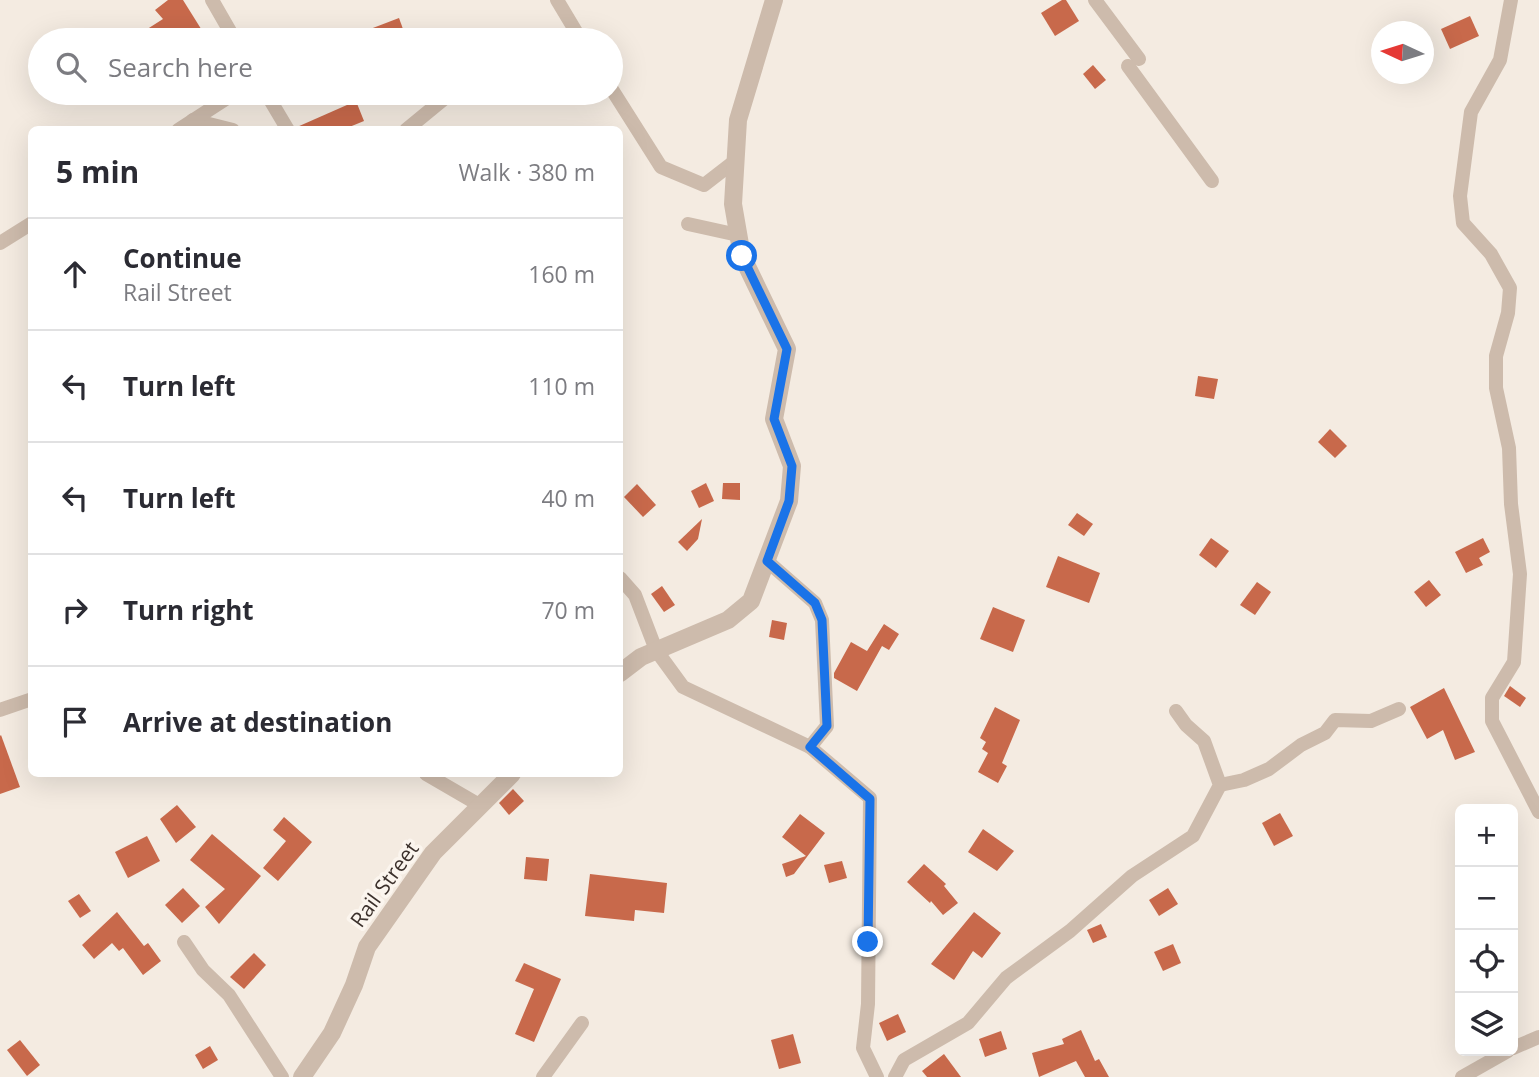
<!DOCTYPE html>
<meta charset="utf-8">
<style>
:root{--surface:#fff;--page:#f7f7f7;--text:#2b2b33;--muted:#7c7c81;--line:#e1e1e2}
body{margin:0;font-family:"Open Sans",sans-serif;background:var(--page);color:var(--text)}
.controls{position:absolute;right:21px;bottom:21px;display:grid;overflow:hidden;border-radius:10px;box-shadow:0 7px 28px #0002}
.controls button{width:63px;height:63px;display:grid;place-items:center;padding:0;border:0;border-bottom:2px solid var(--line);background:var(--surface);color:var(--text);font:35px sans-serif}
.compass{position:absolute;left:1371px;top:21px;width:63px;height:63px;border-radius:50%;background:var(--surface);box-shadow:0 7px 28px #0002;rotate:274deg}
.stop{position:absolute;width:21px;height:21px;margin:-16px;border:5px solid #1a73e8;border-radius:50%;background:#fff}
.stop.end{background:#1a73e8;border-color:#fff;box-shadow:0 2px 7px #0008}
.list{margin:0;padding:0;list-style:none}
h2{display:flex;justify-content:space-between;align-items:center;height:91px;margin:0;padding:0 28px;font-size:30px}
h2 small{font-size:23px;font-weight:400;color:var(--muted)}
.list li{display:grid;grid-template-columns:46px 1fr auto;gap:21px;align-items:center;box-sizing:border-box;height:112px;padding:0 28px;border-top:2px solid var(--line)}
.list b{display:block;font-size:26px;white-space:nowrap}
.list p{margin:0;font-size:23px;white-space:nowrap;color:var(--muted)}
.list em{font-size:23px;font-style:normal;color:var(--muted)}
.icon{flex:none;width:38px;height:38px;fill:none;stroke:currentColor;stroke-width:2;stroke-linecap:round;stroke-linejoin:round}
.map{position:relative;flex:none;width:1539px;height:1077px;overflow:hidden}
.search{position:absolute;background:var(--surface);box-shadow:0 7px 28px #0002;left:28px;top:28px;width:595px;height:77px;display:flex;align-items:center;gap:18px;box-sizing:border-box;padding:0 24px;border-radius:38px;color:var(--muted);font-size:26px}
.panel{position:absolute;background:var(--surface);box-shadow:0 7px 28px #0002;left:28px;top:126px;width:595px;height:651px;border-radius:10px}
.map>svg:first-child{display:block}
</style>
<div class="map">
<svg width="1539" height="1077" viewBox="0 0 1539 1077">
<rect width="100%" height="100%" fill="#f4ebe1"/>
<g fill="#c8694b">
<polygon points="168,0 183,0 208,40 130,40 163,19 155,10"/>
<polygon points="1062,0 1066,0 1079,21 1055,36 1041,13"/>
<polygon points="1470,16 1479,36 1450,49 1441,29"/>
<polygon points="399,18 407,40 369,40 365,31"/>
<polygon points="1093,65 1106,80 1095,89 1083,74"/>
<polygon points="356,101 364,121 342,130 298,130 297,127"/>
<polygon points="1198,376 1218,379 1214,399 1195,396"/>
<polygon points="1330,429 1347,446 1335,458 1318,442"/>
<polygon points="706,483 714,501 699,508 691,491"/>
<polygon points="723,483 740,483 740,500 722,499"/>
<polygon points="637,484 656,505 643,517 624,497"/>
<polygon points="1077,513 1093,524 1084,536 1068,525"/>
<polygon points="702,519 698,539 687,551 678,542"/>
<polygon points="1211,538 1229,551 1216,568 1199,555"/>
<polygon points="1483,538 1490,552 1479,558 1483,565 1466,573 1455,552"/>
<polygon points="1058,556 1100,573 1089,603 1046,587"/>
<polygon points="1429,580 1441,595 1426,607 1414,592"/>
<polygon points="1257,582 1271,592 1255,615 1240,605"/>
<polygon points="662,586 675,605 664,612 651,594"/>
<polygon points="993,607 1025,620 1013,652 980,639"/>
<polygon points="772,620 787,623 784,640 769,637"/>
<polygon points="884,624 899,634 889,650 882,646 857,691 834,678 834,673 851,642 867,651"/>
<polygon points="1510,686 1526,698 1520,707 1504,696"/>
<polygon points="1444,688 1475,752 1455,760 1443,730 1427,739 1410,707"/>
<polygon points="995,707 1020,720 1002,763 1007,766 998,783 978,772 988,753 982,749 986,742 980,738"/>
<polygon points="1,735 20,787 0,794 0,736"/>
<polygon points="513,789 524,801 509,815 499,803"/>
<polygon points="177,805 196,827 176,843 160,819"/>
<polygon points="1280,813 1293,836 1274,846 1262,823"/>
<polygon points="800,814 825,833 794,874 786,877 782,864 806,856 782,837"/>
<polygon points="284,817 312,842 278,881 263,868 286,841 273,830"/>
<polygon points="983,829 1014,851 997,871 968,852"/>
<polygon points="212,834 261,876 219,924 205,907 225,889 190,860"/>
<polygon points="147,836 160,861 128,878 115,852"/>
<polygon points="526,857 549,859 547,881 524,879"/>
<polygon points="842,861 847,878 829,883 824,865"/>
<polygon points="924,864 946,884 944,886 958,903 943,915 931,901 930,903 907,882"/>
<polygon points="590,874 667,883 664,913 635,910 634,921 585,916"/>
<polygon points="183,888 200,906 182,923 165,905"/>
<polygon points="1168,888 1178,904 1159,916 1149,900"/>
<polygon points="79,894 91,911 80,918 68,901"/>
<polygon points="117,912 144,946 148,943 161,961 143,975 123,948 119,951 112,943 94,959 82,945"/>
<polygon points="974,912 1001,933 982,958 973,951 954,980 931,964"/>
<polygon points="1101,924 1107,937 1093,943 1087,930"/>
<polygon points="1173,944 1181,963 1163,971 1154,952"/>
<polygon points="254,953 266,965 244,989 230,977"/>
<polygon points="524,963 561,979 534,1042 515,1034 534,989 515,981"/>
<polygon points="898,1014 906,1032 887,1041 879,1023"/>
<polygon points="1081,1030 1095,1061 1099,1059 1109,1077 1085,1077 1076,1061 1039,1077 1032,1053 1064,1044 1062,1039"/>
<polygon points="1001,1031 1007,1049 985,1057 979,1039"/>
<polygon points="793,1034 801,1063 779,1069 771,1040"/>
<polygon points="20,1040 40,1065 27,1076 7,1050"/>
<polygon points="210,1046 218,1060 203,1069 195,1055"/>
<polygon points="944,1054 961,1077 927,1077 922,1071"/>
</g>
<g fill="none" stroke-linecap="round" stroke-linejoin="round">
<g stroke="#cdbbac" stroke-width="14">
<polyline points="212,0 235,40"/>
<polyline points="557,0 581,40"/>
<polyline points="1095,0 1139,59"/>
<polyline points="1511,0 1500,60 1471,112 1460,196 1463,223 1491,254 1510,288 1508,313 1496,356 1496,388 1509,448 1511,504 1520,574 1514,662 1492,698 1492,721 1539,812"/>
<polyline points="1128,66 1212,181"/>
<polyline points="611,88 661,167 704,185 735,161"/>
<polyline points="266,93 288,130"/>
<polyline points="193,120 233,130"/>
<polyline points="178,130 235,93"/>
<polyline points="406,130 451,93"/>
<polyline points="688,224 738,235"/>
<polyline points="0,243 32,223"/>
<polyline points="767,561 815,603 822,620 827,726 810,747"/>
<polyline points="620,578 635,595 656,650 683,687 810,747 870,798 868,1004 863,1048 877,1077"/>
<polyline points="0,710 32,699"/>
<polyline points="426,774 481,806"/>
<polyline points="1220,785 1244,780 1269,769 1301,745 1325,733 1335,720 1371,721 1399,709"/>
<polyline points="184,942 203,970 229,995 282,1077"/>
<polyline points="1513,1048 1539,1037"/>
<polyline points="543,1077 582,1023"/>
<polyline points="895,1077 904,1060 968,1023 1006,978 1070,931 1132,876 1193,836 1220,785 1204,741 1186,725 1176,711"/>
<polyline points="1462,1077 1508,1051"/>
</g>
<g stroke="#cdbbac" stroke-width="18">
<polyline points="620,673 641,657 728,620 751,601 789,501 792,466 774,419 787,349 742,256 733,204 738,120 774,0"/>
<polyline points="302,1077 332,1033 354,985 367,947 433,853 512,774"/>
</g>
</g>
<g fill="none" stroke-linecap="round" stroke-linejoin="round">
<polyline stroke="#1a73e8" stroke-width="9" points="742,256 787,349 774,419 792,466 789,501 767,561 815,603 822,620 827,726 810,747 870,799 868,942"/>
</g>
<g text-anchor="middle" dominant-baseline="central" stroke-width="7" stroke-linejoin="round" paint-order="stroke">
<g font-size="21" fill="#3b302b" stroke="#fbf5ee">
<text transform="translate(384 884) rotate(-54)">Rail Street</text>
</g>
</g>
</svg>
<div class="controls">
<button>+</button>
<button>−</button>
<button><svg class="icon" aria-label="locate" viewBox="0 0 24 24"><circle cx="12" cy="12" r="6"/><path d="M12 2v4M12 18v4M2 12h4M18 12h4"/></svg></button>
<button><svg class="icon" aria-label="layers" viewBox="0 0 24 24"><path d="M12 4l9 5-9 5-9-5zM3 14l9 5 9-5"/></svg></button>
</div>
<svg class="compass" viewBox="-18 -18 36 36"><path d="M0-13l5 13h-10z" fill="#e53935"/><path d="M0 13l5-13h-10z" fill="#7c7c81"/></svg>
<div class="stop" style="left:742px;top:256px"></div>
<div class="stop end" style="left:868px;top:942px"></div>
<div class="search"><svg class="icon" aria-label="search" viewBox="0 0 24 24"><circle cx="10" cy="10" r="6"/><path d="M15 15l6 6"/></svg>Search here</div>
<section class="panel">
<h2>5 min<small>Walk · 380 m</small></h2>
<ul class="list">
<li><svg class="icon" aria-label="ahead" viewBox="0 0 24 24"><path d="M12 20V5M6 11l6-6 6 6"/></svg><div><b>Continue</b><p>Rail Street</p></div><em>160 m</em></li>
<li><svg class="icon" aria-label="left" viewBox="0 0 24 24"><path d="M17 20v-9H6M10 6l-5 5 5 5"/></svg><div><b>Turn left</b></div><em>110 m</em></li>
<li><svg class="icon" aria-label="left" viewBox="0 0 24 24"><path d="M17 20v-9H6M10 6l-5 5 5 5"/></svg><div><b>Turn left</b></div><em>40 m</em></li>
<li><svg class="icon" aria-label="right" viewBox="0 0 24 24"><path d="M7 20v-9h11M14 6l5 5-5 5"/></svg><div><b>Turn right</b></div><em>70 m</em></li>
<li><svg class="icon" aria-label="arrive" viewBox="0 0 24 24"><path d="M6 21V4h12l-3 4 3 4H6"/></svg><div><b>Arrive at destination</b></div></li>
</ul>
</section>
</div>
